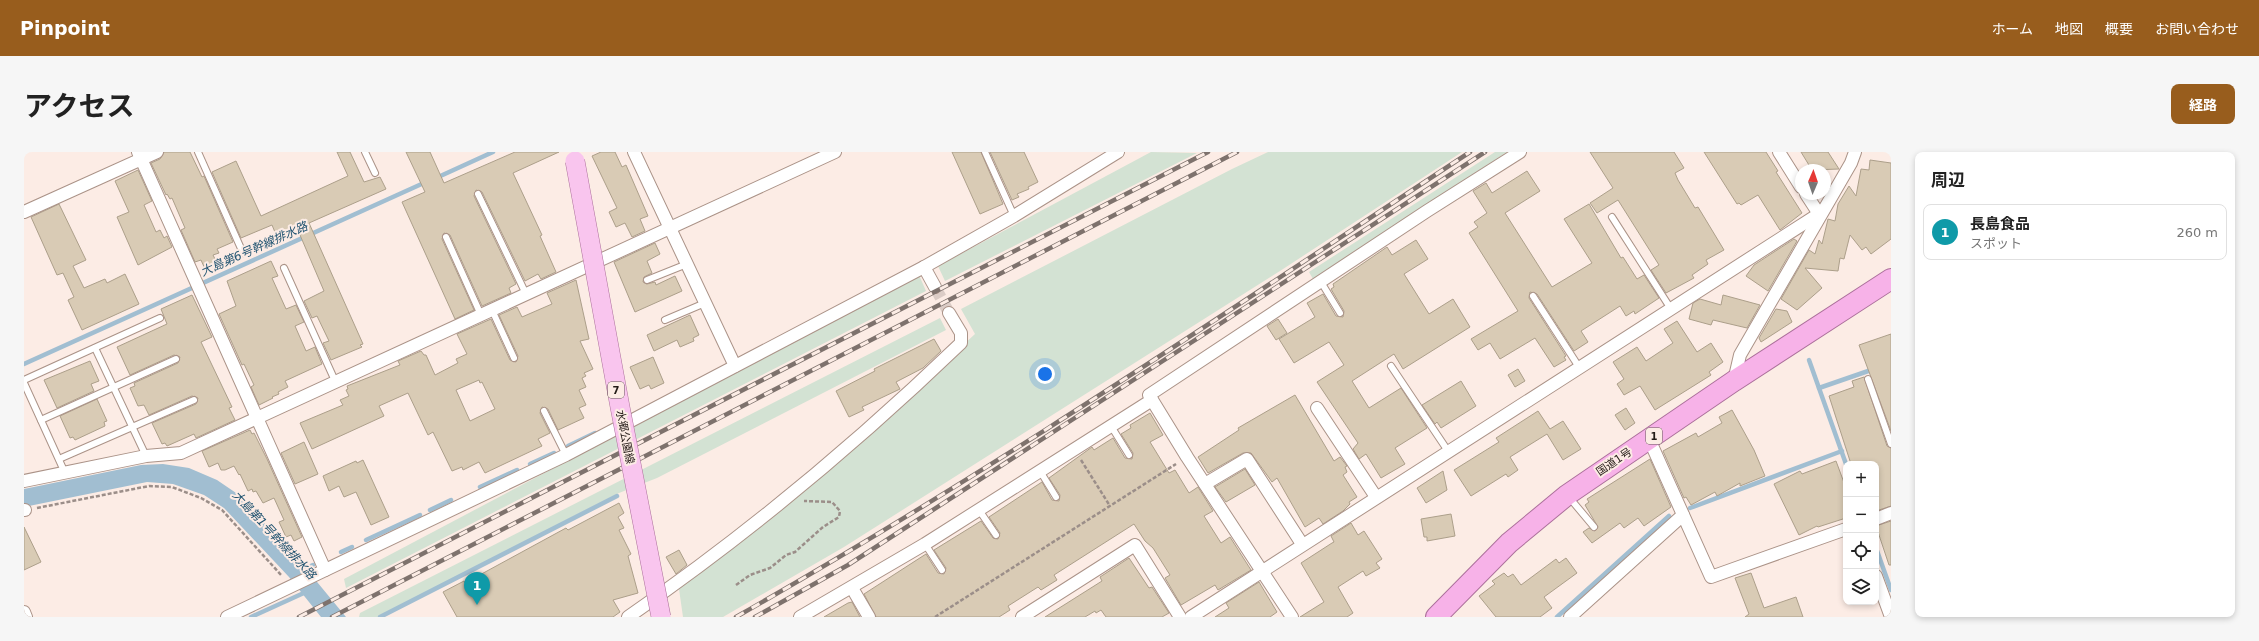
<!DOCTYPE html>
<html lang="ja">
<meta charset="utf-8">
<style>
:root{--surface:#fff;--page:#f6f6f6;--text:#222;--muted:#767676;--line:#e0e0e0;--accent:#985d1d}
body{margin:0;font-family:"DejaVu Sans","Noto Sans JP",sans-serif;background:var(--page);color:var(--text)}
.controls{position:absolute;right:12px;bottom:12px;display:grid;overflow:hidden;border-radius:8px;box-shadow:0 2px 6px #0003}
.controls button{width:36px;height:36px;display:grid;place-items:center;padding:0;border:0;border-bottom:1px solid var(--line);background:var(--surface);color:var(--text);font:20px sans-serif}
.compass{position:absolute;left:1771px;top:12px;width:36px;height:36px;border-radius:50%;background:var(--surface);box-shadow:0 2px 6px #0003;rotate:2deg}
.you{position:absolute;left:1021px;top:222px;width:14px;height:14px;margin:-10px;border:3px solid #fff;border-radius:50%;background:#1a73e8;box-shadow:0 0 0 6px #1a73e833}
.badge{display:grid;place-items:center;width:26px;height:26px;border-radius:50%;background:var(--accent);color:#fff;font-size:13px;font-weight:700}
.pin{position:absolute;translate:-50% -33px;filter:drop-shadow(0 1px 2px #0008)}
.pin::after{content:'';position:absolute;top:21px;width:14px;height:12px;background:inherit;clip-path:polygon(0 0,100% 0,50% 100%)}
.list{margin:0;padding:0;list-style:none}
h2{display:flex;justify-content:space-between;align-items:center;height:52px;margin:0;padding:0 16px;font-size:17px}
h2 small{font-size:13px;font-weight:400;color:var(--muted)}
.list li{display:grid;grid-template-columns:26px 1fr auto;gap:12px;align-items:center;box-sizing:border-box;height:56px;margin:0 8px 8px;padding:0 8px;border:1px solid var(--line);border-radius:8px}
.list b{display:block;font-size:15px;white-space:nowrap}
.list p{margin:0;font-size:13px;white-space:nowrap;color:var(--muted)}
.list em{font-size:13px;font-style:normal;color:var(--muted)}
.icon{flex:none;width:22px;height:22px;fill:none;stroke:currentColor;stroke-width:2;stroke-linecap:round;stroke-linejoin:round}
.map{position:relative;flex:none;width:1867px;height:465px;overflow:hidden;border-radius:8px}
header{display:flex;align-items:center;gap:24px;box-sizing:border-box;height:56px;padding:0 20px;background:var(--accent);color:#fff}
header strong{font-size:19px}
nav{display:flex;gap:22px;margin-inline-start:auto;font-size:14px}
.intro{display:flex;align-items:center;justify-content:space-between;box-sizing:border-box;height:96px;padding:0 24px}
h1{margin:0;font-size:28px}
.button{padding:10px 18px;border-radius:8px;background:var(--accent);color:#fff;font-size:14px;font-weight:700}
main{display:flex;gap:24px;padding:0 24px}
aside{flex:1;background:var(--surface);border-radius:8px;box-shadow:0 2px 6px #0003}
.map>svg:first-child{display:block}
</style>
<header>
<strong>Pinpoint</strong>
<nav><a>ホーム</a><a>地図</a><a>概要</a><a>お問い合わせ</a></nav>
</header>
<div class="intro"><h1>アクセス</h1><a class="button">経路</a></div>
<main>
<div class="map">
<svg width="1867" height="465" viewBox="0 0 1867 465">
<rect width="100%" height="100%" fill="#fcece5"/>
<g fill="#d3e2d3">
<polygon points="1127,0 1173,1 921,129 914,114"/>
<polygon points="1244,0 1438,0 1256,119 820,395 699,465 659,465 655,437 812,311 951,182 937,157 1208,17"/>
<polygon points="1471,0 1483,0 1289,127 1285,120"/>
<polygon points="895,123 902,139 322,436 320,427"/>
<polygon points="916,166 922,178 633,326 595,341 353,465 335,465 336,461"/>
</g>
<polygon fill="#a1bed1" points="139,312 165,316 193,328 215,343 284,419 322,465 297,465 265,425 200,356 180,343 149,332 123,330 0,355 0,337 117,313"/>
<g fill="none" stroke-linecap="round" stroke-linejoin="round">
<g stroke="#a1bed1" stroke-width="4.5">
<polyline points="412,26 469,0"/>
<polyline points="1785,208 1822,312"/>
<polyline points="0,212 402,30"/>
<polyline points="1795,236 1850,217"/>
<polyline points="544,294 571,281"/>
<polyline points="506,312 530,301"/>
<polyline points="456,335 493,318"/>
<polyline points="1666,356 1818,299"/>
<polyline points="406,358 427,348"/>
<polyline points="342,388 396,363"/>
<polyline points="1852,396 1867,438"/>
<polyline points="317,400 328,395"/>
<polyline points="276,419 289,413"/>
<polyline points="227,465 282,440"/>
<polyline points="356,465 593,344"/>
<polyline points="1533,465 1645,364"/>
</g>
</g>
<g fill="#d9cbb5" stroke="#ac9f8a" fill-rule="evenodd">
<polygon points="140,0 166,0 178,25 180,24 209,90 193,97 195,101 189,103 193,111 181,117 177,108 171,110 157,78 161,76 148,46 146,47 143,42 142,43 127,11 136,7"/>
<polygon points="313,0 326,0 340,30 356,25 362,37 285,71 339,192 336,193 338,195 307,208 299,191 305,189 293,164 288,166 280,149 300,139 273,76 253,85 248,73 217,86 188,20 212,9 237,64 324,24"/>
<polygon points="382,0 406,0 420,31 491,0 535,0 489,21 518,83 516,84 532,120 517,127 514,122 501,129 458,40 452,38 450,44 492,132 485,136 487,141 458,154 426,83 420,81 418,87 450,158 431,167 378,50 401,40"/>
<polygon points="577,0 591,0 598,15 602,13 624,64 616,67 621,79 608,85 601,71 592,75 585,60 593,56 568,4"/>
<polygon points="928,0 957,0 979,52 956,62"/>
<polygon points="966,0 1000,0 1014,30 1004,35 1005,37 993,42 995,45 988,48"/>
<polygon points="1566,0 1650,0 1660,16 1651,21 1654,28 1671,56 1674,55 1700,98 1682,108 1684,112 1668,123 1670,126 1642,141 1627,118 1635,113 1594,48 1573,61 1566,51 1589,36"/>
<polygon points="1680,0 1742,0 1754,19 1752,20 1778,61 1756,78 1734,43 1717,53 1715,51 1713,52"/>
<polygon points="1777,0 1804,0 1815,17 1788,18"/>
<polygon points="1846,8 1867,11 1867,87 1847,102 1842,95 1838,98 1826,83 1820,107 1816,106 1814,119 1781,116 1798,136 1773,158 1757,147 1785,98 1791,102 1795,88 1798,92 1804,67 1811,69 1814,52 1825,34 1832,44 1837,17 1845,18"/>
<polygon points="114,18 128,49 120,53 132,80 136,78 140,86 143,84 148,95 114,113 93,65 105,60 91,29"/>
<polygon points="1503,19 1516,39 1481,61 1528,135 1568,111 1540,67 1565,52 1597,106 1599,105 1613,127 1620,123 1635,146 1611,162 1610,159 1602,164 1596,154 1557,179 1564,190 1550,199 1513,142 1506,140 1505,146 1542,204 1540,205 1542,208 1530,215 1511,186 1476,207 1466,191 1454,198 1447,187 1494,159 1445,81 1454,75 1450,70 1463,61 1449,39 1462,31 1468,41"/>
<polygon points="35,52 62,108 49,114 60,136 81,127 83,131 101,122 115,152 58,178 44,148 50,145 39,121 33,123 7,65"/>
<polygon points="1770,87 1773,89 1744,139 1722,124 1730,113"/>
<polygon points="1392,88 1404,107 1380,122 1405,162 1429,147 1446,175 1379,217 1370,202 1328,229 1345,256 1377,236 1403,276 1371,296 1381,312 1357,326 1342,302 1335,307 1329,297 1334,291 1293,230 1320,213 1305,190 1270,211 1255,187 1291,165 1283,151 1299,142 1312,164 1319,165 1320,159 1307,137 1310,135 1309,132 1363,95 1368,103"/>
<polygon points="631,91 636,102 623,109 628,121 620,125 619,130 623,132 631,130 632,133 651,124 658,139 611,160 590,110"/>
<polygon points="247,109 254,124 248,126 262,157 272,153 280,170 271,174 282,199 291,195 298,212 261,229 264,235 254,240 255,242 248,245 249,246 235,253 227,235 230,233 220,212 218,213 195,162 212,154 203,129"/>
<path d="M552,128L565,187L556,189L569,217L560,221L562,224L558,226L562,235L555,238L562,253L555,256L560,266L534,278L524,257L518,255L516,261L526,281L514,287L518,294L461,321L455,310L439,318L438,315L428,319L409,280L404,283L384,241L355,254L360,264L288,297L276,271L319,253L316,248L325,244L322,238L324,237L323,234L376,213L374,209L397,199L400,203H402L411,223L434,211L432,207L443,202L433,182L467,167L486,208L492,210L494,204L475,163L493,155L498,165L528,152L523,141ZM455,228L456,231L458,230L471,257L446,269L432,238Z"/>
<polygon points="168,143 188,185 177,190 208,255 205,256 211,268 172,286 170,282 143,294 141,291 138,292 128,271 172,252 174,246 168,244 125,263 120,253 114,254 106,236 111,234 110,231 154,211 156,205 150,203 106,223 93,195 143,172 137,157"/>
<polygon points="1699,143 1736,153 1723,176 1689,168 1687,173 1665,167 1669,151 1676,147 1697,153"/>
<polygon points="1752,157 1763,159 1768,170 1737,190 1735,186"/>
<polygon points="666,163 675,183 669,186 670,189 656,195 653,188 630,199 623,183"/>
<polygon points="1254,167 1263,181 1252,188 1243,174"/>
<polygon points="1653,169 1673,200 1687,191 1699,210 1685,220 1687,223 1631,258 1616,234 1600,243 1593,232 1600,227 1589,210 1613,195 1622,209 1649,191 1640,177"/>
<polygon points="1867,182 1867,279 1835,193"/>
<polygon points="910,187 917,199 899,216 872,230 876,237 838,255 840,258 825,265 812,239 851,219 850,217"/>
<polygon points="629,205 640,231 627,237 625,233 616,237 606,215"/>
<polygon points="66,209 75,229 67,232 70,239 33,256 20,228"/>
<polygon points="1494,217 1501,229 1491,235 1484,223"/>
<polygon points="1840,225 1863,294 1867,296 1867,354 1852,359 1852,312 1827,312 1805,244 1830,235 1828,229"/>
<polygon points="1437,229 1452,254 1417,276 1413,270 1411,272 1398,253"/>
<polygon points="1271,243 1310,309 1316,305 1323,314 1321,315 1323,320 1319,323 1333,345 1325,350 1326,352 1319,359 1299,372 1295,366 1281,375 1253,326 1248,330 1227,301 1219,301 1184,321 1174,305 1215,278 1214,276"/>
<polygon points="73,247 83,269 80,270 81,274 51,288 49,285 46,286 36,264"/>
<polygon points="1602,256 1611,271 1601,278 1591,263"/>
<polygon points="1708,258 1730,298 1741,324 1716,334 1716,331 1693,344 1691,340 1667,353 1662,345 1660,346 1639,299 1672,281 1674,285 1698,271 1695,265"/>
<polygon points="1514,259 1526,277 1539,269 1557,297 1539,308 1523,282 1486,305 1494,318 1484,325 1482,322 1447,344 1430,318 1475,290 1472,286"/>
<polygon points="1126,261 1139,283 1126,290 1145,321 1151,318 1165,341 1174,335 1189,359 1180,364 1197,391 1206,385 1227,418 1194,438 1191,433 1157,453 1141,426 1146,423 1129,396 1121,389 1110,372 1030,423 1033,428 1017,438 1014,435 984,454 986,458 975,465 852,465 840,442 902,402 914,421 920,422 922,416 910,398 957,369 969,386 974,387 976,381 965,365 1018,330 1028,348 1035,349 1036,343 1025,326 1068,295 1070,298 1089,286 1101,306 1108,307 1109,301 1097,282 1107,276 1106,273"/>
<polygon points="226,278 228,282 230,281 243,307 278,385 270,389 267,383 262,385 255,370 260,368 250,346 239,351 232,339 229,340 228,337 224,339 216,322 215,323 210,314 201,318 197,318 194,311 185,315 178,299"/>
<polygon points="280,290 294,322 271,332 257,301"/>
<polygon points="1626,307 1647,355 1620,374 1614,366 1600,376 1596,371 1568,391 1559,380 1565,376 1571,379 1574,375 1561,353 1565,350 1563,347"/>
<polygon points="339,308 365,365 347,373 332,340 320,345 315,334 305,339 299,324 332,309 333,311"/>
<polygon points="1812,309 1822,336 1822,366 1794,375 1793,374 1775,383 1750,332 1776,319 1778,322"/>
<polygon points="1221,317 1231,333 1202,350 1191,335"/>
<polygon points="1419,319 1423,338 1402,351 1393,336"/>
<polygon points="595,351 600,361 594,365 600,376 595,378 607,402 604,404 614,441 589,448 596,460 589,465 433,465 419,440 440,429 441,431 542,376 544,378"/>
<polygon points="1427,362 1431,384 1403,389 1403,385 1400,385 1397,367"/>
<polygon points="1867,369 1867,413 1865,413 1852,374"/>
<polygon points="1327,371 1334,383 1340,379 1358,407 1352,411 1356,416 1342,424 1339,419 1314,435 1329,461 1323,465 1276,465 1300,450 1277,411 1308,391 1310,390 1307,384"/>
<polygon points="0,375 17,410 0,418"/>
<polygon points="655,398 663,413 652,422 642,405"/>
<polygon points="1105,406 1125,436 1128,435 1145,461 1138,465 1082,465 1077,458 1072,461 1071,459 1061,465 1021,465 1078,429 1076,425"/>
<polygon points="1542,406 1553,421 1520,445 1528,456 1516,465 1472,465 1455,444 1471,432 1468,429 1480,421 1484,425 1489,422 1497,433 1532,407 1535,411"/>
<polygon points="1727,421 1740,456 1772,445 1779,465 1721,465 1725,462 1711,426"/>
<polygon points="1235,430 1253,460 1246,465 1191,465 1205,456 1202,451"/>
<polygon points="828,450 836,465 800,465 824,451"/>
</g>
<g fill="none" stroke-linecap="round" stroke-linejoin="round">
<polyline stroke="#dbccc6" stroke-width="12" stroke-dasharray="12 6" stroke-linecap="butt" points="911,135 925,161"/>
<defs>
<g id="service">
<polyline points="174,0 219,101"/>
<polyline points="341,0 351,21"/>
<polyline points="961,0 990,64"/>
<polyline points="454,42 502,142"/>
<polyline points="1588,65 1647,157"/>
<polyline points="422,85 457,163"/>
<polyline points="260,116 312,231"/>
<polyline points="623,128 663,112"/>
<polyline points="1297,130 1316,161"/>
<polyline points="1509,144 1555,215"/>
<polyline points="468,158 490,206"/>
<polyline points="641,168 681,151"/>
<polyline points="71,196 122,304"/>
<polyline points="1367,214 1424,299"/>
<polyline points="1844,227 1867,292"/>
<polyline points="0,228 136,166"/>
<polyline points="0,231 41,321"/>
<polyline points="520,259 542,303"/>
<polyline points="17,268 152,207"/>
<polyline points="1087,274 1105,303"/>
<polyline points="35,307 170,248"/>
<polyline points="1016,319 1032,345"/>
<polyline points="1544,344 1570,375"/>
<polyline points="955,358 972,383"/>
<polyline points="901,392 918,418"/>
</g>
<g id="minor">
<polyline points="114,0 301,418"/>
<polyline points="610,0 711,214"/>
<polyline points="1755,0 1777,35"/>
<polyline points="1782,42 1795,62"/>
<polyline points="0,60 133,0"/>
<polyline points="900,115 911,135"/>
<polyline points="1710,229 1716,203 1827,11 1831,0"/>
<polyline points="1293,256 1352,345"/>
<polyline points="1625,287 1687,425 1822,377"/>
<polyline points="0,329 122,304 157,301 811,0"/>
<polyline points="1181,332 1223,307 1278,392"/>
<polyline points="0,358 1,358"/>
<polyline points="1852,367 1867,361"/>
<polyline points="1852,424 1867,465"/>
<polyline points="828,436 845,465"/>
<polyline points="0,460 2,465"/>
<polyline points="203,465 542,303 900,115 990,64 1094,0"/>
<path d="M604,465C723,383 833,291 937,191V181L925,161"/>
<polyline points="776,465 901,392 1128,248"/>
<polyline points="998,465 1111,393 1156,465"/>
<polyline points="1167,465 1798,60"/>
<polyline points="1268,465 1163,305 1125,243 1403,59 1496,0"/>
<polyline points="1546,465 1659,363"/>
</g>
<polyline id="trunk" points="1412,465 1485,391 1543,343 1710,229 1867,127"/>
</defs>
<use href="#service" stroke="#ab9388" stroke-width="8"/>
<use href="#minor" stroke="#ab9388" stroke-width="14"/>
<use href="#trunk" stroke="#ac709b" stroke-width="22"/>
<g stroke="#9b8e89" stroke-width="2.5" stroke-dasharray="4 2" stroke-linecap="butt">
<polyline points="1057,308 1086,354"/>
<polyline points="13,356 125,334 148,335 177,346 198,358 258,424"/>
<polyline points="712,433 726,423 746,416 762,403 771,400 799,375 815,365 816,359 808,350 780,349"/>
<polyline points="911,465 1152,312"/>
</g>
<use href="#service" stroke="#fff" stroke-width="6"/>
<use href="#minor" stroke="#fff" stroke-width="12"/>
<use href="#trunk" stroke="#f7b2e8" stroke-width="20"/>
<defs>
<g id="rail">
<polyline points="275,465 1184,0"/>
<polyline points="308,465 1213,0"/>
<path d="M712,465C964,322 1204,159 1446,0"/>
<polyline points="731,465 824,413 1461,0"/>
</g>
</defs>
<use href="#rail" stroke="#7e726d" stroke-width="4.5"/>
<use href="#rail" stroke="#fcece5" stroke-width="3" stroke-dasharray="9" stroke-linecap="butt"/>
<defs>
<polyline id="primary-bridge" points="551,9 596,255 637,465"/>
</defs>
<use href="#primary-bridge" stroke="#ac709b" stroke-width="20" stroke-linecap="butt"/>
<use href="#primary-bridge" stroke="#f9c5ee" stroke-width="19"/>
</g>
<g text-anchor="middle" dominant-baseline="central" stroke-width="4" stroke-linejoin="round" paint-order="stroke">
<g fill="#fcece5" stroke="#645954" stroke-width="1">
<rect x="584" y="230" width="16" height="16" rx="3"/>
<rect x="1622" y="276" width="16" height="16" rx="3"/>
</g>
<g font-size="10" font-weight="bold" fill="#231a16">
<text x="592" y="238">7</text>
<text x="1630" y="284">1</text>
</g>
<g font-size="11" fill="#231a16" stroke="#fcece5">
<text transform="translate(601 285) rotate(79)">水郷公園線</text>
<text transform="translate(1590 310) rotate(-34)">国道1号</text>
</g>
<g font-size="12" font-style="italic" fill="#225471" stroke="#fcece5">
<text transform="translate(230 97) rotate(-24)">大島第6号幹線排水路</text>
<text transform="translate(250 383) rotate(47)">大島第1号幹線排水路</text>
</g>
</g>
</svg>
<div class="controls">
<button>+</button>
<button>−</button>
<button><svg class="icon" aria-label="locate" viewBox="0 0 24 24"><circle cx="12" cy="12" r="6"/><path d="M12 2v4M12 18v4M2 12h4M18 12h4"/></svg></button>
<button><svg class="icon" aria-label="layers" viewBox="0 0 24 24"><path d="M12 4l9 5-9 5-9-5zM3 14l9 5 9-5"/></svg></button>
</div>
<svg class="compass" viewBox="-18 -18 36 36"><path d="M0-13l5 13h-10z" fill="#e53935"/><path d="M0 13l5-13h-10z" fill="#767676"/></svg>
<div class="you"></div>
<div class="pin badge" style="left:453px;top:453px;background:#0f9aa8">1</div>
</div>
<aside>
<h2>周辺<small></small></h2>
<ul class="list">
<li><span class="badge" style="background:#0f9aa8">1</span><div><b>長島食品</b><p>スポット</p></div><em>260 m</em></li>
</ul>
</aside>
</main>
